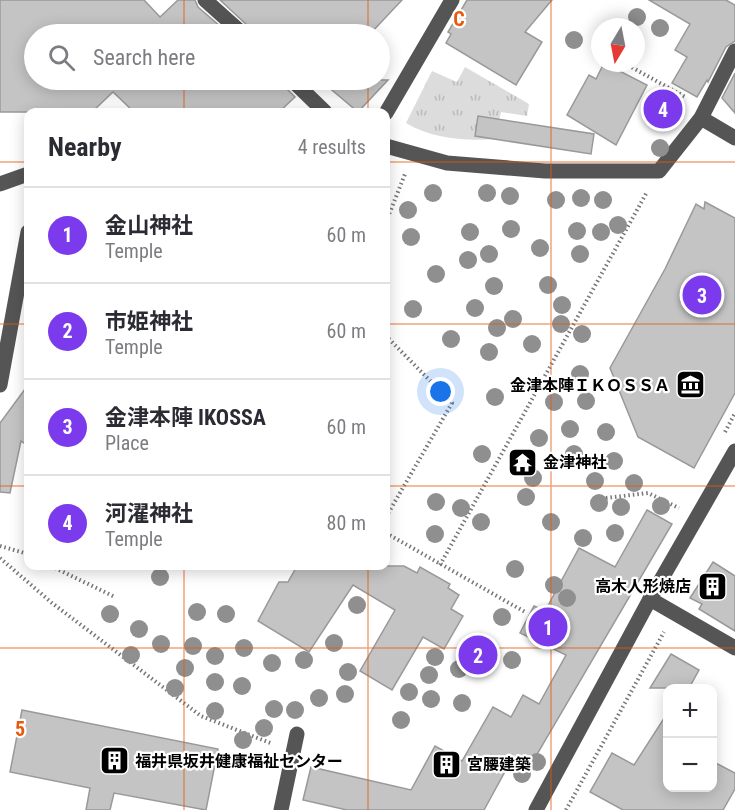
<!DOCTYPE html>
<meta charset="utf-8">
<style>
:root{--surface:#fff;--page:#f2f2f3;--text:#2b2b33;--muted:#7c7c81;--line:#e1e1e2;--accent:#7c3aed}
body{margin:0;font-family:"Roboto Condensed","Noto Sans JP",sans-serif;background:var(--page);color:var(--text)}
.controls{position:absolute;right:18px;bottom:18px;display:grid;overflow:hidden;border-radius:12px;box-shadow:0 3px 15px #0003}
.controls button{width:54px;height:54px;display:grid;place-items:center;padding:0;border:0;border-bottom:2px solid var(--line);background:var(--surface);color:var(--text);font:30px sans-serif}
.compass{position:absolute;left:591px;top:18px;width:54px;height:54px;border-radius:50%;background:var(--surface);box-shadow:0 3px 15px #0003;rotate:190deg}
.you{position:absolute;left:441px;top:392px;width:21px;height:21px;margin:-15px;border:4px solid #fff;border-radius:50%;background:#1a73e8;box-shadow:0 0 0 9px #1a73e833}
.badge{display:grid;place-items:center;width:39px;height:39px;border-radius:50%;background:var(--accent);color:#fff;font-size:20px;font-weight:700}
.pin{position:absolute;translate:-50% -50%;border:3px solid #fff;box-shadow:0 2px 6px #0006}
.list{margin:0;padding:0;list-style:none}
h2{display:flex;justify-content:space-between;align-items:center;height:78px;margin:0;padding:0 24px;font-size:26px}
h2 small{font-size:20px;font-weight:400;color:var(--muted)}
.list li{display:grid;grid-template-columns:39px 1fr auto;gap:18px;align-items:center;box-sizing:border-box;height:96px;padding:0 24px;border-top:2px solid var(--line)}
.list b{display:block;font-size:22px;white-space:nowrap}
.list p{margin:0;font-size:20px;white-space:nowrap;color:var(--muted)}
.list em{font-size:20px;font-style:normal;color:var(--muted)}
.icon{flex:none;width:33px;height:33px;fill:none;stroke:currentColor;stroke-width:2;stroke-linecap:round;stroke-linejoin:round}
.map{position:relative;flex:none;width:735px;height:810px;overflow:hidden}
.search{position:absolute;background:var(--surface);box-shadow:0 3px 15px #0003;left:24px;top:24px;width:366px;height:66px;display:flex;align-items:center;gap:15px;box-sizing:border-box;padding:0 21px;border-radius:33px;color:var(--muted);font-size:22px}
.panel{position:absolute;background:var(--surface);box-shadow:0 3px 15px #0003;left:24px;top:108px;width:366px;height:462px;border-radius:12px}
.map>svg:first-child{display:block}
</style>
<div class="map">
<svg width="735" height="810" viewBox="0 0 735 810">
<defs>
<pattern id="grass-tufts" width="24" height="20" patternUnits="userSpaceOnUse" patternTransform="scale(1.5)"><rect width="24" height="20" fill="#dcdcdc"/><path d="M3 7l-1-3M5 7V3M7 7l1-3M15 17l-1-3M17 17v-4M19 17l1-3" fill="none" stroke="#bbb"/></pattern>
</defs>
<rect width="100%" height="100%" fill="#fff"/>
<path fill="url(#grass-tufts)" d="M465,67L529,104L527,116L501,112L495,139C464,141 433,139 406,123L432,71L457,82Z"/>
<g fill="#c4c4c4" stroke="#999" stroke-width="1.5">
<polygon points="0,0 144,0 160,17 178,0 195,0 198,7 229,34 34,34 34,80 282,80 285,87 295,97 279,112 134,112 113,92 92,112 0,112"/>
<polygon points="220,0 402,0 370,34 253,34 249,27"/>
<polygon points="467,0 552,0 525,32 542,42 516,85 446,43 451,34 448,32"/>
<polygon points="649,0 726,0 735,5 735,41 726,47 708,82 707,80 697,97 672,83 687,57 675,50 690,24"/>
<polygon points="604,63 647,85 616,145 567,115 589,75 596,79"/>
<polygon points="735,73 735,113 722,98"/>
<polygon points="320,80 388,80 358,112"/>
<polygon points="478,116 594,134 591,154 475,136"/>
<polygon points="705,202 735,218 735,393 694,468 638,437 610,368 665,269 696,204 704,209"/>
<polygon points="28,385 28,446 21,441 10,493 0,492 0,423"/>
<polygon points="647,510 672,524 529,768 521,764 516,773 507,768 484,810 347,810 303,800 311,767 411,790 435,746 462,761 493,707 511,717 523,695 539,704 566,655 520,633 534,606 545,611 579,548 615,567"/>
<polygon points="713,562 735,576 735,631 699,609 702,604 690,598"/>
<polygon points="297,566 404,566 417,573 420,567 450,584 448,588 459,595 451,609 463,616 444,649 423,637 392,690 360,671 395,610 353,585 309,652 258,621 279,582 288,582"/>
<polygon points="671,654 699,670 689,688 650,688"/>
<polygon points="22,710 218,749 206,810 114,793 110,810 86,810 90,788 10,772"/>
<polygon points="668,712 668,788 712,788 712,761 735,773 735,789 723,810 623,810 590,792 612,753 634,765"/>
</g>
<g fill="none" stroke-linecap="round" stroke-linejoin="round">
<g stroke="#777" stroke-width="4" stroke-dasharray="1.5 3" stroke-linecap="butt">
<polyline points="596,48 600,50"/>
<polyline points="624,63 687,98"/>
<polyline points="386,222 405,174"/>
<polyline points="386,330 386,340"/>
<polyline points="725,432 735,413"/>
<polyline points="606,498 648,493 679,508"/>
<polyline points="386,517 452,403 387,337"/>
<polyline points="386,533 525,612"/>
<polyline points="0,546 28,554"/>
<polyline points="0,558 52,603 201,716 273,744"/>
<polyline points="440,565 647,192"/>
<polyline points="51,566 115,597"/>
<polyline points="566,810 664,632"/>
</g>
<g stroke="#555" stroke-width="15">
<polyline points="205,0 243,34"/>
<polyline points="292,80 325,112"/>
<polyline points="386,113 452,0"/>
<polyline points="701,118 735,138"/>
<polyline points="386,146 447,163 545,171 659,171 701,118 735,51"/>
<polyline points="0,184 28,174"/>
<polyline points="0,385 28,232"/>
<polyline points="650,599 735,648"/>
<polyline points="281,810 297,734"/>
<polyline points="536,810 650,599 735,451"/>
</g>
</g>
<g fill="#8f8f8f">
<circle cx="637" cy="17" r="9"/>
<circle cx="660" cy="28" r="9"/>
<circle cx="574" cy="40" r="9"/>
<circle cx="660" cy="148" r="9"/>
<circle cx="433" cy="193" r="9"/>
<circle cx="487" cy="193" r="9"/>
<circle cx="510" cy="196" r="9"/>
<circle cx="581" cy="198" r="9"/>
<circle cx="556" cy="200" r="9"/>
<circle cx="603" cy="200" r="9"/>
<circle cx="408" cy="210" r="9"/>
<circle cx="618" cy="225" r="9"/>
<circle cx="511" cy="229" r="9"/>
<circle cx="577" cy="231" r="9"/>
<circle cx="470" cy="232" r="9"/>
<circle cx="601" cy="232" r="9"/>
<circle cx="411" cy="237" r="9"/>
<circle cx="540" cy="248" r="9"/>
<circle cx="489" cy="254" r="9"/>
<circle cx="580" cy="254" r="9"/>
<circle cx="468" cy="260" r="9"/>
<circle cx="436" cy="274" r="9"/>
<circle cx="548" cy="285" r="9"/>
<circle cx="494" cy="286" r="9"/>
<circle cx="562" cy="305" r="9"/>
<circle cx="475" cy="308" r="9"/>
<circle cx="413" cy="309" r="9"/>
<circle cx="513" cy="319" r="9"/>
<circle cx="561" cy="324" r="9"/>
<circle cx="497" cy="328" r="9"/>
<circle cx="582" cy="334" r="9"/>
<circle cx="451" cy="339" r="9"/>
<circle cx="532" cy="344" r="9"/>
<circle cx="489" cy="352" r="9"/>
<circle cx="580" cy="374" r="9"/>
<circle cx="495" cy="397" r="9"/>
<circle cx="586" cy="401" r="9"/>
<circle cx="554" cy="402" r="9"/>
<circle cx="570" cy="429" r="9"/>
<circle cx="606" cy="432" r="9"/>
<circle cx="539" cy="438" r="9"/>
<circle cx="482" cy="454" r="9"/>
<circle cx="574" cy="454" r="9"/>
<circle cx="614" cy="461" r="9"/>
<circle cx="533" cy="478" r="9"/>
<circle cx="595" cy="481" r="9"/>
<circle cx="634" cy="483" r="9"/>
<circle cx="526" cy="497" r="9"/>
<circle cx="436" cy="502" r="9"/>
<circle cx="599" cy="503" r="9"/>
<circle cx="661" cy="506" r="9"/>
<circle cx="621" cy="507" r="9"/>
<circle cx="461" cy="508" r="9"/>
<circle cx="481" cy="522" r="9"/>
<circle cx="551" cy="522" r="9"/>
<circle cx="615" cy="533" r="9"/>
<circle cx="435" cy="534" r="9"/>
<circle cx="583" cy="538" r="9"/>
<circle cx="515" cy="569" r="9"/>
<circle cx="160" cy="577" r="9"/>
<circle cx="554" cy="585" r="9"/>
<circle cx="567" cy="598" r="9"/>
<circle cx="357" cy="605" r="9"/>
<circle cx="197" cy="612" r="9"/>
<circle cx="110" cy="614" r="9"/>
<circle cx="226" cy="614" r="9"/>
<circle cx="502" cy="617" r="9"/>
<circle cx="139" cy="629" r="9"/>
<circle cx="334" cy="643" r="9"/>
<circle cx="161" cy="644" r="9"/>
<circle cx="193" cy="646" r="9"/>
<circle cx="244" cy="648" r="9"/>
<circle cx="131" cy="655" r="9"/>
<circle cx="215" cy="656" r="9"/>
<circle cx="435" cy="657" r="9"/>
<circle cx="304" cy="660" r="9"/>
<circle cx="512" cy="660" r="9"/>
<circle cx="272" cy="663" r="9"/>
<circle cx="185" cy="668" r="9"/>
<circle cx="459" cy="669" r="9"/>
<circle cx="348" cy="672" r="9"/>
<circle cx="429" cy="675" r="9"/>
<circle cx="215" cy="682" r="9"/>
<circle cx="242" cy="686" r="9"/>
<circle cx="175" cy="688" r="9"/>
<circle cx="409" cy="692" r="9"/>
<circle cx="345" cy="694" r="9"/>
<circle cx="319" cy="698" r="9"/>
<circle cx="431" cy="699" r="9"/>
<circle cx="462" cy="703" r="9"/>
<circle cx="274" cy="709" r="9"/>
<circle cx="295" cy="710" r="9"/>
<circle cx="215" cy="711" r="9"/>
<circle cx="401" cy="720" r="9"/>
<circle cx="264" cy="728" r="9"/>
<circle cx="243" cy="740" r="9"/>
<circle cx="537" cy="762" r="9"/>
<circle cx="522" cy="774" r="9"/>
</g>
<path fill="none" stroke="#e8590c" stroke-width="1.5" stroke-opacity="0.55" d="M184,0V34M368,0V34M551,0V810M184,80V112M368,80V112M0,162H28M386,162H735M0,324H28M386,324H735M0,486H28M386,486H735M184,566V810M368,566V810M0,648H735"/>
<defs>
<symbol id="museum-square" viewBox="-11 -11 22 22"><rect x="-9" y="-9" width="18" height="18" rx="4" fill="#000" stroke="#fff"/><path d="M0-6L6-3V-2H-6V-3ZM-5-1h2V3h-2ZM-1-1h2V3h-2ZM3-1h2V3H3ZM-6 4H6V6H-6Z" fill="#fff"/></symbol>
<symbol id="temple-square" viewBox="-11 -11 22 22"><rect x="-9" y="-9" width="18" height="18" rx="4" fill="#000" stroke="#fff"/><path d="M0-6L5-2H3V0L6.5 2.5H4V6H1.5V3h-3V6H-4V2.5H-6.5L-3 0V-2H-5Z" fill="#fff"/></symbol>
<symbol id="building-square" viewBox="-11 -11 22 22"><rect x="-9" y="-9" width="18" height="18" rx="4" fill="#000" stroke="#fff"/><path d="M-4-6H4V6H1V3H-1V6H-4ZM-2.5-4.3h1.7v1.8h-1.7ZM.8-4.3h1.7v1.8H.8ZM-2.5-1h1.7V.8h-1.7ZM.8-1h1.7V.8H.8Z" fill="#fff"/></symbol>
</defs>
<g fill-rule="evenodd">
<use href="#museum-square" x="674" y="368" width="33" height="33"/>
<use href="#temple-square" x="506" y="446" width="33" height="33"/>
<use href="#building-square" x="696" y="570" width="33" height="33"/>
<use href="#building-square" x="98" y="744" width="33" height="33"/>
<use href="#building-square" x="430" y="748" width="33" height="33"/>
</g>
<g text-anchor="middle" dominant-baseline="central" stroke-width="4.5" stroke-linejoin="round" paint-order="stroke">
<g font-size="16" font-weight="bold" fill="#000" stroke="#fff" text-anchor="start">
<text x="670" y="385" text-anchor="end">金津本陣ＩＫＯＳＳＡ</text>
<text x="543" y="462">金津神社</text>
<text x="691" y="586" text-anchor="end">高木人形焼店</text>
<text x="135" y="761">福井県坂井健康福祉センター</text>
<text x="467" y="764">宮腰建築</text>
</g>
</g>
<g font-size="20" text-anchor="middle" font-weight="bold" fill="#e8590c" stroke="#fff" stroke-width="4.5" stroke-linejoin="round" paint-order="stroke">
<text x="459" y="26">C</text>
<text x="20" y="736">5</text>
</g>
</svg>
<div class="controls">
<button>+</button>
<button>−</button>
</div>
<svg class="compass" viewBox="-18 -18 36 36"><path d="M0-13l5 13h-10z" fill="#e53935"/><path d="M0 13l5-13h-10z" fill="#7c7c81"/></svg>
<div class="you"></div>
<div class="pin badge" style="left:548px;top:627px">1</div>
<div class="pin badge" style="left:478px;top:655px">2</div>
<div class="pin badge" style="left:702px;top:295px">3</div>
<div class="pin badge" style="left:663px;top:109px">4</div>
<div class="search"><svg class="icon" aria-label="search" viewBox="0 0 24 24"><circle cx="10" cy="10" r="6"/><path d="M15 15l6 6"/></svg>Search here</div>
<section class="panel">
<h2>Nearby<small>4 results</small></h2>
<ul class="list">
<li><span class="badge">1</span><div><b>金山神社</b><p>Temple</p></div><em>60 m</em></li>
<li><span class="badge">2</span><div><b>市姫神社</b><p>Temple</p></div><em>60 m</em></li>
<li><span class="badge">3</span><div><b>金津本陣 IKOSSA</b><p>Place</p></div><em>60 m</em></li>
<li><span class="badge">4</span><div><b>河濯神社</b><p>Temple</p></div><em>80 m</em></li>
</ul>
</section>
</div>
